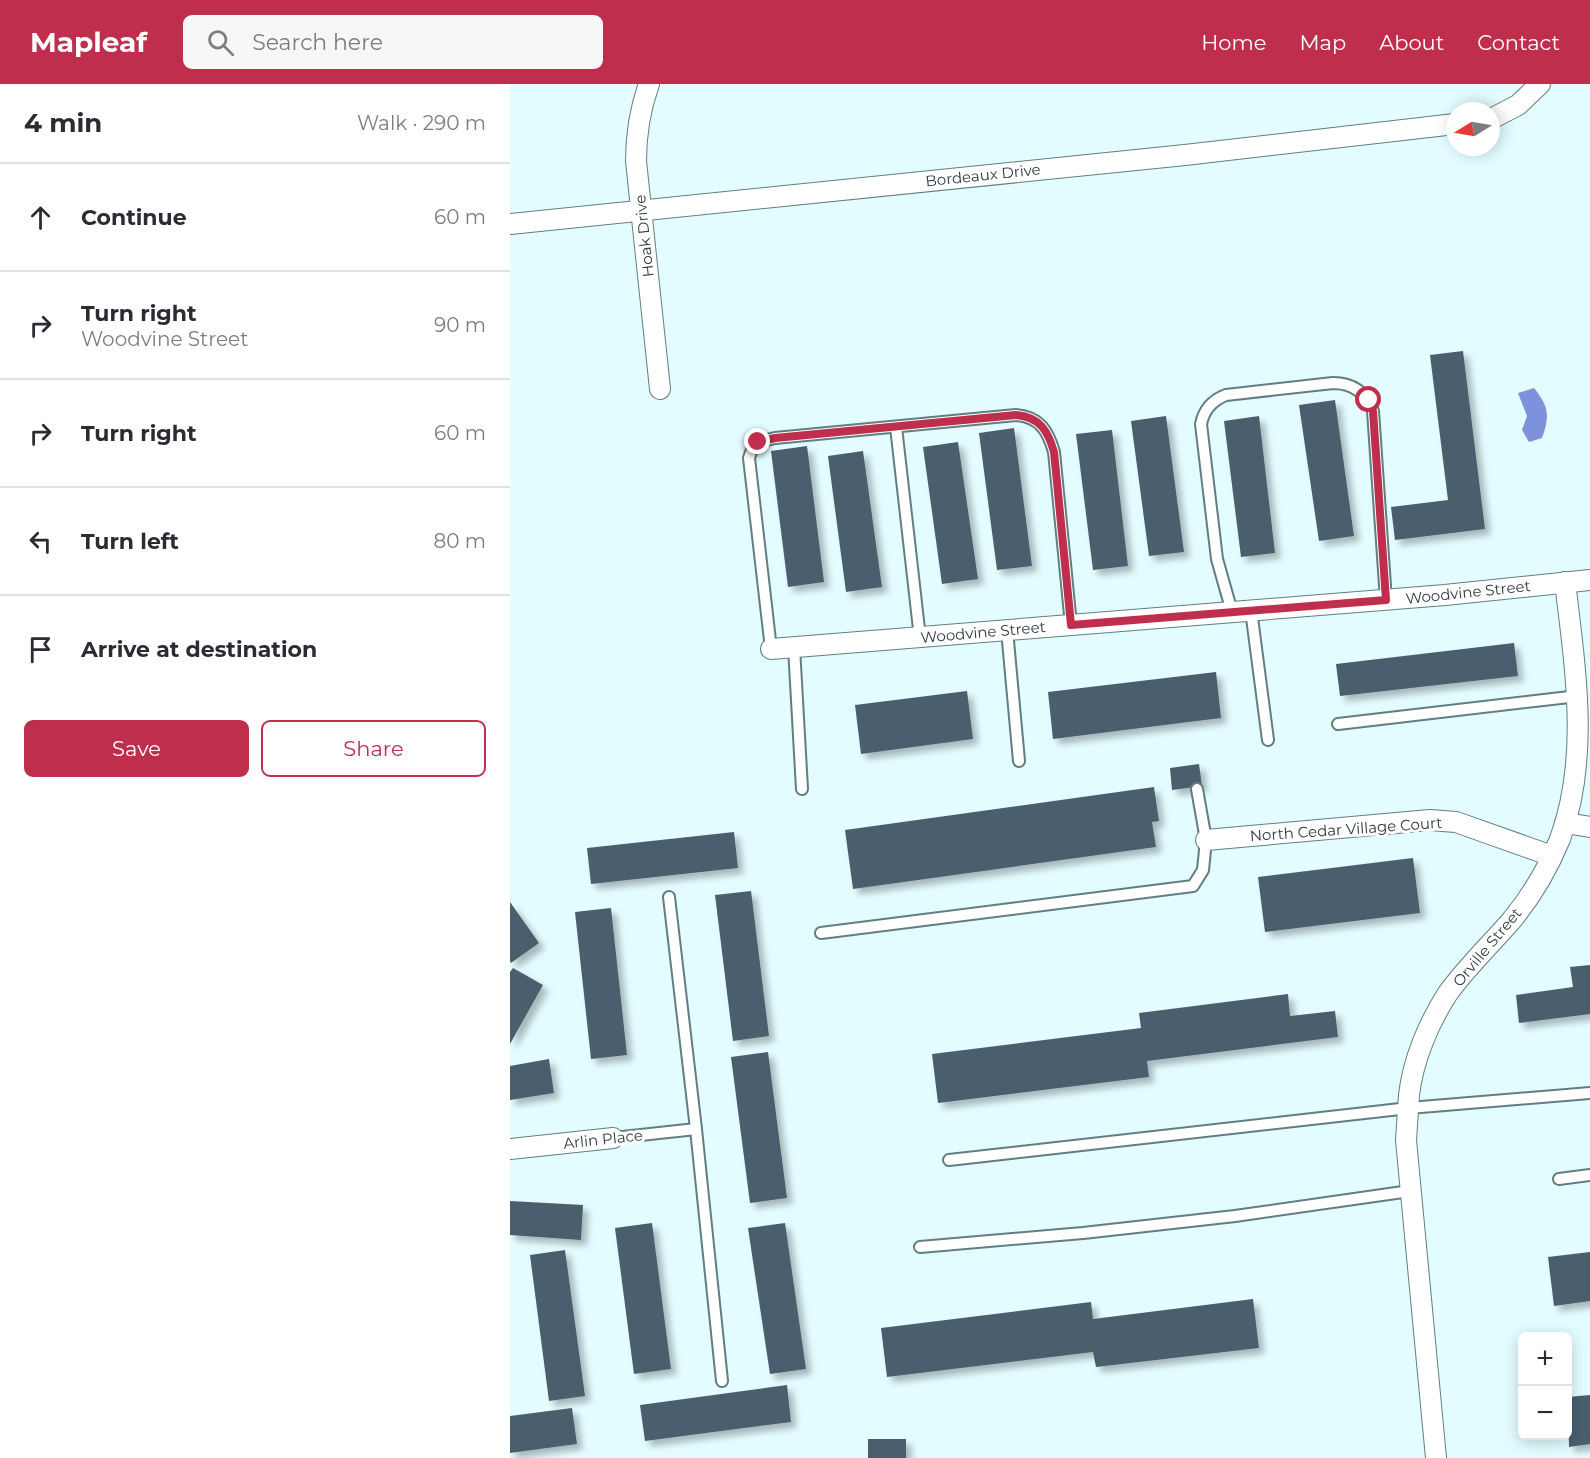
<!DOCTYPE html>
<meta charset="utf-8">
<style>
:root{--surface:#fff;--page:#f7f7f7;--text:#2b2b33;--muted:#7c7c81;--line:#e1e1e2;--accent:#bf2e4d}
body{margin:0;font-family:Montserrat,sans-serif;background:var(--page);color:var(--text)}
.controls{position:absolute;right:18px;bottom:18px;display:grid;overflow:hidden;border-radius:9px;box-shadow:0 3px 15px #0003}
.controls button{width:54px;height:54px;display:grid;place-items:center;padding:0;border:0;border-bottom:2px solid var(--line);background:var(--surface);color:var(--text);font:30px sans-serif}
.compass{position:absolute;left:936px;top:18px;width:54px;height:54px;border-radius:50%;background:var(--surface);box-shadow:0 3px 15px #0003;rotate:259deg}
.stop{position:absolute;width:18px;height:18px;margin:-14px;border:4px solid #bf2e4d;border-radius:50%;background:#fff}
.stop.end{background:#bf2e4d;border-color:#fff;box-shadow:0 2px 6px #0008}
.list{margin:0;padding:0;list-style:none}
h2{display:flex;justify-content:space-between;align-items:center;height:78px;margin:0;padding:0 24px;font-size:26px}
h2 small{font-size:20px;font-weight:400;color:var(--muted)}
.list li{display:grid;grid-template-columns:39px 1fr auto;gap:18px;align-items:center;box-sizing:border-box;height:108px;padding:0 24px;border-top:2px solid var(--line)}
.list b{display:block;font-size:22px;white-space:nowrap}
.list p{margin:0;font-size:20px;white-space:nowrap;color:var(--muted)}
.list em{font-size:20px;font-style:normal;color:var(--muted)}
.actions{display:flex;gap:12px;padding:18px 24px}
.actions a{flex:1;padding:14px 0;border:2px solid var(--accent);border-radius:9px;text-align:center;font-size:21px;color:var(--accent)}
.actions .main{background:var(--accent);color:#fff}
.icon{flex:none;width:33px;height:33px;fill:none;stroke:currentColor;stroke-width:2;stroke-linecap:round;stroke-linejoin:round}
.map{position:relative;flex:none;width:1080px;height:1374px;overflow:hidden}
header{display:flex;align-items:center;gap:36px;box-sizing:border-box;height:84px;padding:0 30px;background:var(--accent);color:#fff}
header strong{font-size:28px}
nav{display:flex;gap:33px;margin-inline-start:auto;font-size:21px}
.search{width:420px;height:54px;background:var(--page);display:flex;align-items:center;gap:15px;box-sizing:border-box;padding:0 21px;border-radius:9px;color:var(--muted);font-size:22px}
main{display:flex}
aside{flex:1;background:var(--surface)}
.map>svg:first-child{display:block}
</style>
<header>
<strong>Mapleaf</strong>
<div class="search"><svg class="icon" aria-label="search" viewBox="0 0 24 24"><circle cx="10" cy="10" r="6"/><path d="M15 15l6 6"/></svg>Search here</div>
<nav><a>Home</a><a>Map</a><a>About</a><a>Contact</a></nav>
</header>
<main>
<aside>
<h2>4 min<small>Walk · 290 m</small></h2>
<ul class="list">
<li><svg class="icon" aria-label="ahead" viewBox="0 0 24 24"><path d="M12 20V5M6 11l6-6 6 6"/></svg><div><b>Continue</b></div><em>60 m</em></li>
<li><svg class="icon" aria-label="right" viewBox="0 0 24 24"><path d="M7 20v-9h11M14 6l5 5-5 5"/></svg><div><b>Turn right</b><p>Woodvine Street</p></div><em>90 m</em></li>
<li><svg class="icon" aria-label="right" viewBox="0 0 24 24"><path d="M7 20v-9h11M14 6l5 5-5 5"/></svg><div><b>Turn right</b></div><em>60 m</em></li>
<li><svg class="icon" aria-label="left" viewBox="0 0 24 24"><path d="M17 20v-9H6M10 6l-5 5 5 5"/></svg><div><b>Turn left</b></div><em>80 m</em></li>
<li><svg class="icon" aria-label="arrive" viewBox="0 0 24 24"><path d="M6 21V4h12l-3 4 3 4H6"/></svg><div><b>Arrive at destination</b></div></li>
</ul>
<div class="actions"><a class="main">Save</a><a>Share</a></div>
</aside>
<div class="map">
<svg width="1080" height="1374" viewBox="0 0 1080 1374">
<defs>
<filter id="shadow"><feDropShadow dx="5.5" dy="5.5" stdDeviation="3" flood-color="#0004"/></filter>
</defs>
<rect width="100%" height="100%" fill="#e2fcff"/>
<path fill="#7e91dc" d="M1024,304C1039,323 1040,332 1032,354L1019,358L1012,346L1017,332L1008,309Z"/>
<g fill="#4a5f6d" filter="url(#shadow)">
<polygon points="953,267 975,445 885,456 881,423 938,416 920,271"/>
<polygon points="825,316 844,452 809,457 789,321"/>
<polygon points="656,332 674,468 639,472 621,337"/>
<polygon points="749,332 765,469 731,473 714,337"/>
<polygon points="504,344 522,482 487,486 469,349"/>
<polygon points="602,346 618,482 583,486 566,350"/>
<polygon points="448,358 468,495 432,500 413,363"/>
<polygon points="297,362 314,498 278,503 261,367"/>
<polygon points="353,367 372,503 336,508 318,372"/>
<polygon points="1004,559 1008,592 830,612 826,580"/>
<polygon points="706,588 711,634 543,655 538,608"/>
<polygon points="457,607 463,655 351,670 345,621"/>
<polygon points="689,680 692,702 662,706 660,684"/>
<polygon points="644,703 649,737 642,738 646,763 343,805 335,746"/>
<polygon points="224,748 228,784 81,800 77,764"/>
<polygon points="903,774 910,829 755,848 748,793"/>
<polygon points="241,807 259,952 223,957 205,811"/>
<polygon points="0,818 29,859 1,879 0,877"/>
<polygon points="101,824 117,971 81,975 65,828"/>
<polygon points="1080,881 1080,930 1009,939 1006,911 1063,903 1060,883"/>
<polygon points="3,884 33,901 0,960 0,888"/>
<polygon points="778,910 780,932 825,927 828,953 637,977 639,993 428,1019 422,970 631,944 629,929"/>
<polygon points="258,968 277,1114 240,1119 221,973"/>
<polygon points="39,975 44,1009 0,1016 0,982"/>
<polygon points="0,1117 73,1121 71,1156 0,1151"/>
<polygon points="142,1139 161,1285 124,1290 105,1144"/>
<polygon points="275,1139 296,1285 260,1290 238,1144"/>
<polygon points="55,1166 75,1312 39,1317 20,1171"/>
<polygon points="1080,1168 1080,1217 1044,1222 1038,1173"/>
<polygon points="743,1215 749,1264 586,1283 583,1268 377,1293 371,1244 581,1218 583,1235"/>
<polygon points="277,1301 281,1338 135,1357 130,1321"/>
<polygon points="1080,1311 1080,1360 1059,1363 1058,1313"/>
<polygon points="62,1324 67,1360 0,1369 0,1332"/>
<rect x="358" y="1355" width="38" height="19"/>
</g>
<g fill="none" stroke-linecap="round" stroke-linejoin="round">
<defs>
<g id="service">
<polyline points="386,343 410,554"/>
<polyline points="741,526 758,656"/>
<path d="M722,528L707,475L691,340C694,325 703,316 716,311L823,299C843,299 856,309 863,327L876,516"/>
<polyline points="497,546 509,677"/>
<polyline points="284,563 292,705"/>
<path d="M261,565L239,374C244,357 249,358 265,354L506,331C530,333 538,347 544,368L561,541"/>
<polyline points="828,640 1068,612"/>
<polyline points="159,813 186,1045 212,1297"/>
<polyline points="311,849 683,802 693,786 696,756 687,705"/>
<polyline points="103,1054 186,1045"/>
<polyline points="439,1076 899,1024 1080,1009"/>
<polyline points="1049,1095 1080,1091"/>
<polyline points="410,1163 573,1149 725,1132 900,1107"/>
</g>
<g id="minor">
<path d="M139,0C130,25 126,50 126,77L150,305"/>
<polyline points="981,35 1008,21 1030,0"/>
<polyline points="0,140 675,71 945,40"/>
<polyline points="261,565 935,511 1080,496"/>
<polyline points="1055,739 1080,743"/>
<polyline points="696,756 920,736 946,738 1042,772"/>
<polyline points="0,1065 103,1054"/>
<path d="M926,1374L896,1056C897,1041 898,1026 899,1011C903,976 919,938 938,909C957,883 980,861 1001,837C1021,813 1038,784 1050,755C1080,673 1065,583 1055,498"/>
</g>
</defs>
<use href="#service" stroke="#617e82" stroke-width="14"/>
<use href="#minor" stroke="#617e82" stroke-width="22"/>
<use href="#service" stroke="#fff" stroke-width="10"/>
<use href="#minor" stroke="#fff" stroke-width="20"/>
</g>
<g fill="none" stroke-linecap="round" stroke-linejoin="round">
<path stroke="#bf2e4d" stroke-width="8" d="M248,358L265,354L506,331C530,333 538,347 544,368L561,541L876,516L863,327L859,316"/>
</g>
<g text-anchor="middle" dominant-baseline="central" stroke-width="6" stroke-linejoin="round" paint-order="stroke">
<g font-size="15" fill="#2d3a3b" stroke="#fff">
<text transform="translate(473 91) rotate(-6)">Bordeaux Drive</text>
<text transform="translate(134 152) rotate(-96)">Hoak Drive</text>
<text transform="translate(958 508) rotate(-6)">Woodvine Street</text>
<text transform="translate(473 548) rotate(-5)">Woodvine Street</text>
<text transform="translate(836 745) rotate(-4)">North Cedar Village Court</text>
<text transform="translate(977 863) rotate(-50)">Orville Street</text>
<text transform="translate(93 1055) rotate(-6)">Arlin Place</text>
</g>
</g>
</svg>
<div class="controls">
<button>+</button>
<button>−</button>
</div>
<svg class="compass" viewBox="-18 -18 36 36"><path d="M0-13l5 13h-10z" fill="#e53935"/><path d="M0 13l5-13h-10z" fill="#7c7c81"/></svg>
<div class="stop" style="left:859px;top:316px"></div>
<div class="stop end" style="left:248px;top:358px"></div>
</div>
</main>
